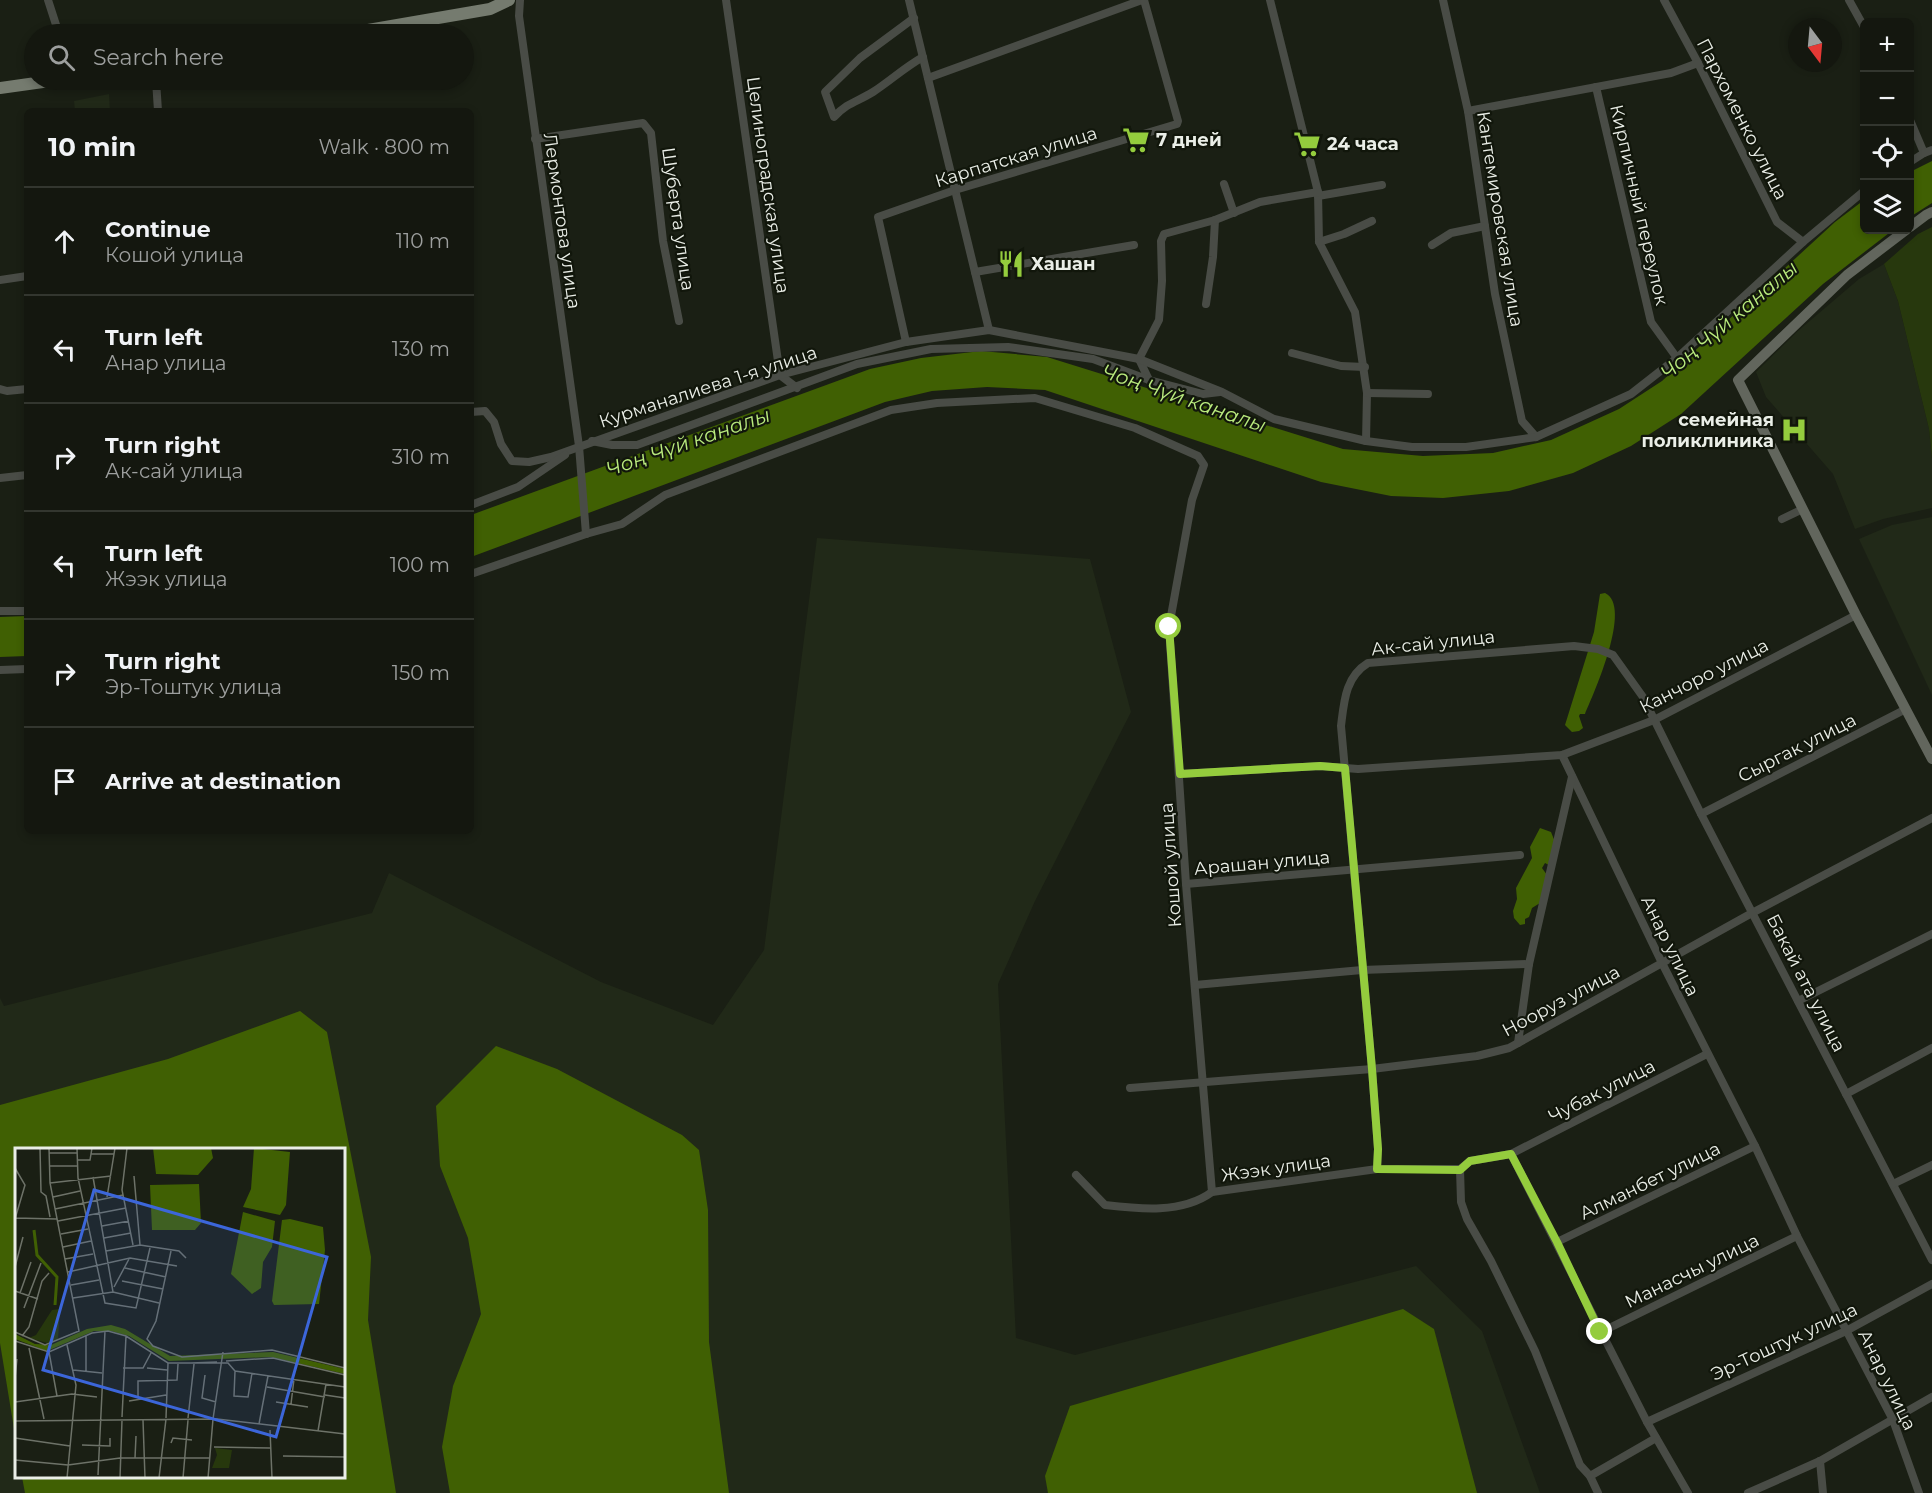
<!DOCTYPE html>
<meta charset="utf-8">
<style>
:root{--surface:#14170f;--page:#21241d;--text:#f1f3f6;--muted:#9d9f9e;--line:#33362f}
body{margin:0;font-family:Montserrat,sans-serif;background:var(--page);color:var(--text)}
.controls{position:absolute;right:18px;top:18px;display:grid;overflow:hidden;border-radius:9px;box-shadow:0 3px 9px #0003}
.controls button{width:54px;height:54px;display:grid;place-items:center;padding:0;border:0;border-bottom:2px solid var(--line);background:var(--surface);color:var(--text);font:30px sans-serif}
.compass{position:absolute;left:1788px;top:18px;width:54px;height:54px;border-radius:50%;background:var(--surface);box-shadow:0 3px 9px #0003;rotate:164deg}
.stop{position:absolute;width:18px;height:18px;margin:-14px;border:4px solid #94cc3d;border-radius:50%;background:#fff}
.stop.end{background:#94cc3d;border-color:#fff;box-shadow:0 2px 6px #0008}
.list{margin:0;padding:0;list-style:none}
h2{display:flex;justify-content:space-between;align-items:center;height:78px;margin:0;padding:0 24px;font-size:26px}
h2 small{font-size:20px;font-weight:400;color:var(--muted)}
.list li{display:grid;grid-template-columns:39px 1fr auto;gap:18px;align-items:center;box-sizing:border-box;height:108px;padding:0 24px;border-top:2px solid var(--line)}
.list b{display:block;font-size:22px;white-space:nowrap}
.list p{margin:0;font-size:20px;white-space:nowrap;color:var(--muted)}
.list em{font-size:20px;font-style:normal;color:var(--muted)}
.icon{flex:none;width:33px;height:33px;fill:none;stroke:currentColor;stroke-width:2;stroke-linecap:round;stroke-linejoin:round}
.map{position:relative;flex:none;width:1932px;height:1493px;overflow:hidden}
.search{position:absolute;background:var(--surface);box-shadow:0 3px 9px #0003;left:24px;top:24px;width:450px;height:66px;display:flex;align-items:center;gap:15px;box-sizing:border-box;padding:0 21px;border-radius:33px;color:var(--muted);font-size:22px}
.panel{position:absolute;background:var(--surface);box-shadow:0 3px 9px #0003;left:24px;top:108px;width:450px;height:726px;border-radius:9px}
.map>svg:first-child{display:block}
</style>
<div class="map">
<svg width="1932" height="1493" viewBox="0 0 1932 1493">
<rect width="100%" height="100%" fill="#1a1f14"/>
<g fill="#212918" fill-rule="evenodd">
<polygon points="109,94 110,111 75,111 74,101"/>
<polygon points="1884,264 1898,301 1929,429 1932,458 1932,508 1883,519 1855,529 1833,474 1766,397 1756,372 1798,331 1859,279"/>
<polygon points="1932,517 1932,695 1859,539 1892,525"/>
<path d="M817,538L1090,559L1131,712L1035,901L998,984L1016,1338L1075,1355L1416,1266L1482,1331L1540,1493H0V998L4,1006L372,913L389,873L601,982L713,1025L764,950ZM16,1150H344V1476H16Z"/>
</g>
<polygon fill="#27380d" points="1932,227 1932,458 1929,429 1898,301 1884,264 1918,234"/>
<g fill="#406003">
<polygon points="1932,161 1932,203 1910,217 1910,172"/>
<polygon points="1864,200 1864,230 1893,230 1823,284 1681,414 1631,446 1573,473 1509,491 1443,498 1391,496 1321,482 1045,390 987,387 932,391 885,402 471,557 471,515 870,369 921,358 981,351 1047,357 1343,449 1423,456 1493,453 1551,440 1619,409 1662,381 1835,222"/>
<path d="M1605,593C1633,606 1594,693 1585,714H1580L1579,716L1583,728L1579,731L1572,732L1565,725L1594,632L1600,594Z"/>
<polygon points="27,616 27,656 0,657 0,617"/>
<polygon points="1540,828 1551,832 1555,842 1549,865 1545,863 1542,868 1547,875 1540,903 1532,908 1529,917 1525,919 1525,924 1520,925 1514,918 1513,911 1517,899 1516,888 1532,858 1530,847"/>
<polygon points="300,1011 327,1032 371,1257 368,1320 396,1493 25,1493 22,1477 344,1476 344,1150 16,1150 16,1441 0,1343 0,1105 168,1059"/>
<polygon points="496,1046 557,1069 682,1135 699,1150 708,1210 709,1342 729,1493 450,1493 442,1447 453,1386 481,1314 468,1238 440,1166 436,1106"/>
<polygon points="1403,1309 1434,1329 1477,1493 1048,1493 1045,1476 1070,1406"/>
</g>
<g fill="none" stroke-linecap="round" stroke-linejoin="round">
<g stroke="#494c46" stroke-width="8">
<polyline points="48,0 59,34"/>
<polyline points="520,0 519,16 579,446 586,534"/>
<polyline points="726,0 780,375 797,388"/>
<polyline points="909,0 989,330"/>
<polyline points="1270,0 1318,192 1319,242 1355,312 1367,393 1366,441"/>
<polyline points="1443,0 1468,111 1495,294 1522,421 1536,437"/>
<polyline points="1664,0 1698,63 1777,222 1803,242"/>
<polyline points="1849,0 1864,27"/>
<path d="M914,18L860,58L825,92L834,117C848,102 857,102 873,92C890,81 905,67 923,57"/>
<polyline points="928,78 1142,0"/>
<polyline points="156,80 158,111"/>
<polyline points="1596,87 1651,322 1677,358"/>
<polyline points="1468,111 1671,73 1698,63"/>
<polyline points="1910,120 1924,153"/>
<polyline points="535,139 643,123 651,133 663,241 679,321"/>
<polyline points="1910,162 1924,153 1932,150"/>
<polyline points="1224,184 1234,213"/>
<polyline points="1318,196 1382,185"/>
<polyline points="1319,242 1344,234 1372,221"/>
<polyline points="1432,245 1451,233 1485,226"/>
<polyline points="975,272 1134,245"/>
<polyline points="0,280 27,276"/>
<polyline points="1206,304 1213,257 1215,220"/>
<polyline points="906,342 878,217 955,190 1177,124 1178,121 1144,0"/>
<polyline points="1292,353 1341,366 1365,367"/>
<polyline points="1149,380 1139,359 1159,320 1162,281 1161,241 1164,234 1215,220 1260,202 1318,192"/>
<polyline points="0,389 7,391 27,389"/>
<polyline points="1367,393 1428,394"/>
<polyline points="471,412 485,411 494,422 501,444 512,461 529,462 551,457 780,375 906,342 989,330 1139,359 1222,392 1274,419 1366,441 1412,447 1466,447 1536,437 1631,394 1677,358 1803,242 1864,191"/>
<polyline points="592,441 612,445 637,445 857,364 931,349 1008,347 1093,359 1149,380 1203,394 1220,392"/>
<polyline points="0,478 27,475"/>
<polyline points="471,505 518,487 565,455"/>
<polyline points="1782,519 1803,509"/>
<polyline points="471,574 586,534 622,524 665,495 891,410 937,403 1035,398 1135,428 1198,456 1204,465 1192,500 1169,627 1186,884 1212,1192"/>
<polyline points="0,611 27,611"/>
<polyline points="0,670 27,669"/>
<polyline points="1562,755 1662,963 1755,1146 1797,1236 1893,1420 1919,1493"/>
<polyline points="1180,774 1320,766 1358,769 1562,755 1654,720 1856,615"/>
<polyline points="1701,814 1906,709"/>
<polyline points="1186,884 1520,855"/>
<polyline points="1195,985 1362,970 1529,964"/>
<polyline points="1798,1001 1932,934"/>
<polyline points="1518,1043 1529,964 1572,777"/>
<polyline points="1130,1088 1372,1069 1477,1056 1509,1048 1752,913 1932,818"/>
<polyline points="1846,1094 1932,1048"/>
<polyline points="1511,1154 1647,1422 1688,1493"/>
<path d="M1377,1169L1378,1149L1372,1069L1341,726C1344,702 1345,677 1368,663L1574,646L1598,649L1613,655L1643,697L1701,814L1932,1260"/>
<polyline points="1460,1169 1461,1202 1467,1219 1491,1261 1535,1351 1580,1465 1590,1476 1598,1493"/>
<path d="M1076,1175L1105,1205C1139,1209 1182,1214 1212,1192L1377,1169H1460L1470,1161L1511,1154L1707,1054"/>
<polyline points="1893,1184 1932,1165"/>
<polyline points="1557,1242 1755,1146"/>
<polyline points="1601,1332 1797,1236"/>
<polyline points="1647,1422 1846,1331 1932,1284"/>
<polyline points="1820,1461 1823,1493"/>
<polyline points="1590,1476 1656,1438"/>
<polyline points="1748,1493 1820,1461 1932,1397"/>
</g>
<g stroke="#62665d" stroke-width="10">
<polyline points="1910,227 1926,215 1932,212"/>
<polyline points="1906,230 1847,275 1738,380 1856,615 1932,759"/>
</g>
<g stroke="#757b6f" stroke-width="12">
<polyline points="345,34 490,9 509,0"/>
<polyline points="0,88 57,80"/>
</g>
</g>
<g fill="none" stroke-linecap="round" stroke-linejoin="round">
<polyline stroke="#94cc3d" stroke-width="8" points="1169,627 1180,774 1320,766 1345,768 1372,1069 1378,1149 1377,1169 1460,1170 1470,1161 1511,1154 1557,1242 1600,1332"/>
</g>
<defs>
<symbol id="supermarket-bare" viewBox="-9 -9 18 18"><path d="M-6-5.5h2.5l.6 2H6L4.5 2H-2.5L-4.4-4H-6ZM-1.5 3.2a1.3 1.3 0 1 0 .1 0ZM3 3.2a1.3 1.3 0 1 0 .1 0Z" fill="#94cc3d" stroke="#11160b" stroke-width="2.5" paint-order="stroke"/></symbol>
<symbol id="restaurant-bare" viewBox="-9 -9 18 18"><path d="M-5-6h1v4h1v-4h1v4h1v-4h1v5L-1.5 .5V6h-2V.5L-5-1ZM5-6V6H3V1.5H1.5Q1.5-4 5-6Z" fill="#94cc3d" stroke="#11160b" stroke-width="2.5" paint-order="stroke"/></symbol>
<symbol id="hospital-bare" viewBox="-9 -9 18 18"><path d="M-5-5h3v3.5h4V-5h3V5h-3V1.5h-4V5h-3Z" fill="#94cc3d" stroke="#11160b" stroke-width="2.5" paint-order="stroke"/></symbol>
</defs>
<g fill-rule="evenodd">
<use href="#supermarket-bare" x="1117" y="121" width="38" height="38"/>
<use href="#supermarket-bare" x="1288" y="125" width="38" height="38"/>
<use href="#restaurant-bare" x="992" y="245" width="38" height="38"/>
<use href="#hospital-bare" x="1775" y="411" width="38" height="38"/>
</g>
<g text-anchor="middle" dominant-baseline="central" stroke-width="4.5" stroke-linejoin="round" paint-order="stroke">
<g font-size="18" fill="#eaeee7" stroke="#11160b">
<text transform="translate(1742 119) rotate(63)">Пархоменко улица</text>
<text transform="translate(1016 157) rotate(-17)">Карпатская улица</text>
<text transform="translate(768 185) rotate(82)">Целиноградская улица</text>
<text transform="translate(1639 205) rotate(77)">Кирпичный переулок</text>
<text transform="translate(678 219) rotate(82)">Шуберта улица</text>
<text transform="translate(1500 219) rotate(81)">Кантемировская улица</text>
<text transform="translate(562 221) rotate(82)">Лермонтова улица</text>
<text transform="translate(708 387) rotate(-18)">Курманалиева 1-я улица</text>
<text transform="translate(1433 643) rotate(-6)">Ак-сай улица</text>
<text transform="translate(1704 676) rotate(-27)">Канчоро улица</text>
<text transform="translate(1797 748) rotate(-27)">Сыргак улица</text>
<text transform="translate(1262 863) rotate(-5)">Арашан улица</text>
<text transform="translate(1171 865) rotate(-94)">Кошой улица</text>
<text transform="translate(1670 946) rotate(64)">Анар улица</text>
<text transform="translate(1806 983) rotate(63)">Бакай ата улица</text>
<text transform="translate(1561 1001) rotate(-28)">Нооруз улица</text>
<text transform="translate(1602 1091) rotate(-27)">Чубак улица</text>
<text transform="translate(1276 1168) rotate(-8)">Жээк улица</text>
<text transform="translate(1650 1181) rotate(-26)">Алманбет улица</text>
<text transform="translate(1692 1271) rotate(-26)">Манасчы улица</text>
<text transform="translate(1784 1342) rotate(-25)">Эр-Тоштук улица</text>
<text transform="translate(1887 1380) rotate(64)">Анар улица</text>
</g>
<g font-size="18" font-weight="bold" fill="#eaeee7" stroke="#11160b" text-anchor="start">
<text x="1156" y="140">7 дней</text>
<text x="1327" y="144">24 часа</text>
<text x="1031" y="264">Хашан</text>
<text x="1774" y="420" text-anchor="end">семейная<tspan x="1774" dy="21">поликлиника</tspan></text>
</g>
<g font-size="20" font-style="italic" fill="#baeb7e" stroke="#11160b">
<text transform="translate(1729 320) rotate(-40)">Чоң Чүй каналы</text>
<text transform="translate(1184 398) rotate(19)">Чоң Чүй каналы</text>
<text transform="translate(688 442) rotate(-19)">Чоң Чүй каналы</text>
</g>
</g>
<g transform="translate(15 1148)">
<rect width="330" height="330" fill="#1a1f14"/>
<path d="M45,161L43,192L32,195L14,190L21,187L37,162ZM200,300L217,302L214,320H197L202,307Z" fill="#27380d"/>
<path d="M138,0H196L198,10L183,27L141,26ZM239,0L275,4L271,57L265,67L228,59L236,41ZM184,36L186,75L180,82H137L135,37ZM228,64L260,73L257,99L248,114L246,140L237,146L216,126ZM275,71L308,79L310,102L304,156L259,157L257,153L267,72ZM96,177L110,181L155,208L258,204L330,221V226L256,209L154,213L114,188L96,183H79L32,203L0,191V186L20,196L36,197L72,181Z" fill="#406003"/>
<path fill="none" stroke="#406003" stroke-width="3" d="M19,82L22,107L42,129L40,157"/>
<path fill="none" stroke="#6d7268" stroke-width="1.5" d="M25,0L26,44L31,48L35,69M62,0L63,30L90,155L121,160L135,100M112,0L107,42L118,97M34,5H62M76,6H99M62,12H75L77,0M34,18H63M0,20L10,37L0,71M119,28L125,97M78,29L98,144M35,35L96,28M38,49L65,43M92,49L100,0M40,61L108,47M0,70L42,71M43,73L111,60M87,78L114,73M46,86L73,81M89,90L116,85M48,99L76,93M91,103L125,97L164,103L171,110M156,103L141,173L132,191L138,198L167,209L257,202L330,220M50,111L78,106M0,119L8,89M110,120L151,129M53,124L115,110L162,118M107,133L148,141M56,137L84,132M99,139L114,111M0,143L23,151M5,145L16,114M58,150L98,144L144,155M9,160L26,115M0,184L30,197L64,183L35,35L34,0M7,188L14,179L27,133L34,125M71,188V223M0,193L34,204L77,185L93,183L111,188L153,215H213L220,223L330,239M52,197L61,237L52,330M14,200L29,271M34,204L42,248M211,213L258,210L330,227M176,215L202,214M108,220H128L136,205M132,220L152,222M58,222L87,225M220,223L219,248L233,249L237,225M190,227L187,250L201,254M0,230L2,211M252,239L310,249M310,247L330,250M123,249V233L162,232L163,216M114,253L151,247M0,254L57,246L82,249M261,254L293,259M276,256L279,231M107,269L111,188M151,270L153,215M173,270L179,216M198,271L208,204M128,272L130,330M0,273L202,271L330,286M244,276L253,228M255,282L257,330M303,283L311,236M0,290L55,298M156,295L158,290L177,292M67,297L95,298V290M199,299L255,300M268,308L330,309M120,310L121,288M0,312L53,317L105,310H194M83,327L90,183M105,330L107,272M144,330L151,271M168,330L173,272M193,330L198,271"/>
<path fill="#3c66da" fill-opacity="0.15" stroke="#3c66da" stroke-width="3" d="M79,42L312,109L261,289L28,222Z"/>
<rect width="330" height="330" fill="none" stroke="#eaeee7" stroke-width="3"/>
</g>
</svg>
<div class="controls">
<button>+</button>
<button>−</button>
<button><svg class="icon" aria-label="locate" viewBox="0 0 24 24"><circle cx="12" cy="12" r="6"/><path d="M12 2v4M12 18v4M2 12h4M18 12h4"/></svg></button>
<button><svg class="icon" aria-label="layers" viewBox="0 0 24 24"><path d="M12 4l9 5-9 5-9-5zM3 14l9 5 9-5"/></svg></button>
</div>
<svg class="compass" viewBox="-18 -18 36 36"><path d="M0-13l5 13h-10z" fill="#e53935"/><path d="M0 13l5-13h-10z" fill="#9d9f9e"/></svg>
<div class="stop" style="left:1169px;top:627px"></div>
<div class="stop end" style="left:1600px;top:1332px"></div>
<div class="search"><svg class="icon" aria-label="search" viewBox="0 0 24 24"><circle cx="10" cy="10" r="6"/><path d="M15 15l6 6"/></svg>Search here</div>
<section class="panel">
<h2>10 min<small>Walk · 800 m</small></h2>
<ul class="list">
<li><svg class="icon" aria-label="ahead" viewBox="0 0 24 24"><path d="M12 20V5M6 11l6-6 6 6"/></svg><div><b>Continue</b><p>Кошой улица</p></div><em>110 m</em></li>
<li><svg class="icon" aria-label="left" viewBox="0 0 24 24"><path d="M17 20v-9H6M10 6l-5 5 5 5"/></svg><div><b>Turn left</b><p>Анар улица</p></div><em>130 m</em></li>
<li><svg class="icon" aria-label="right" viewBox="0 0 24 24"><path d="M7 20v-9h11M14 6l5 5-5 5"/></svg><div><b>Turn right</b><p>Ак-сай улица</p></div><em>310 m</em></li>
<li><svg class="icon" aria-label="left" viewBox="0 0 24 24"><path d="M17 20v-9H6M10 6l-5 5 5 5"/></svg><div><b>Turn left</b><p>Жээк улица</p></div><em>100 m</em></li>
<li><svg class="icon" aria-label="right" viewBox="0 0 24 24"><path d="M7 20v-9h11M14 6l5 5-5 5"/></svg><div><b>Turn right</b><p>Эр-Тоштук улица</p></div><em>150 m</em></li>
<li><svg class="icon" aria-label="arrive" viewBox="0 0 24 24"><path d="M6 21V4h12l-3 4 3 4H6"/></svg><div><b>Arrive at destination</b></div></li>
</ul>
</section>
</div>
